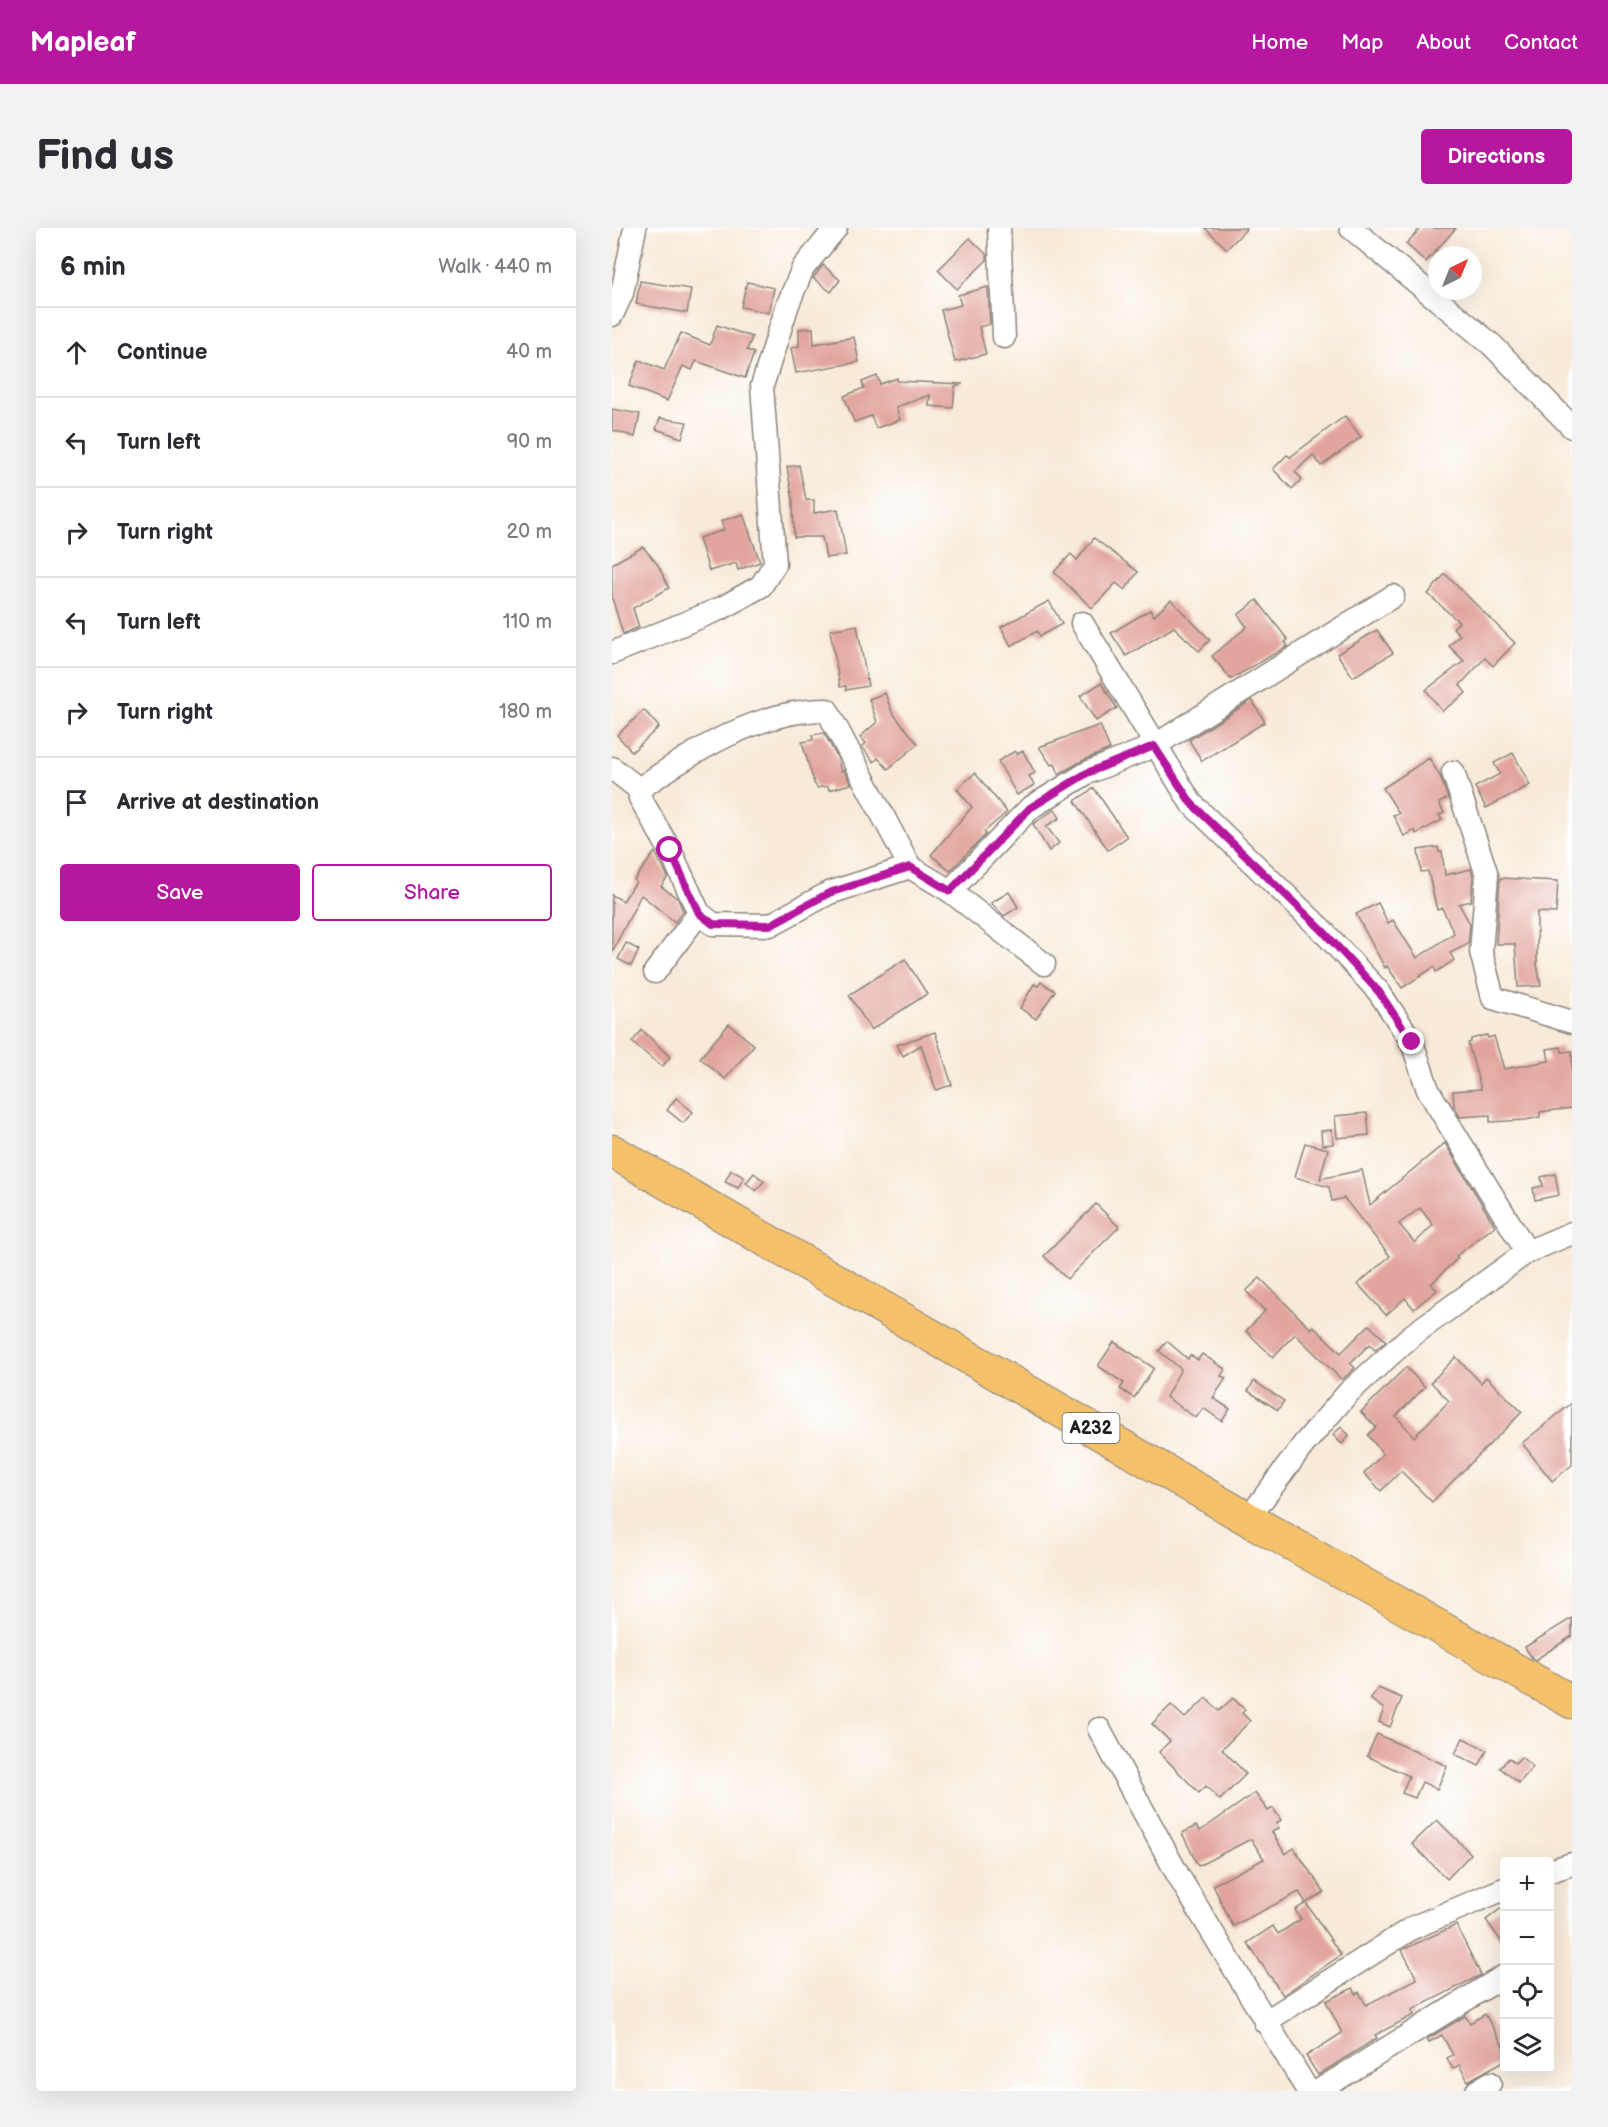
<!DOCTYPE html>
<meta charset="utf-8">
<style>
:root{--surface:#fff;--page:#f2f2f3;--text:#2b2b33;--muted:#7c7c81;--line:#e1e1e2;--accent:#b5179e}
body{margin:0;font-family:"Balsamiq Sans",sans-serif;background:var(--page);color:var(--text)}
.controls{position:absolute;right:18px;bottom:18px;display:grid;overflow:hidden;border-radius:6px;box-shadow:0 6px 24px #0002}
.controls button{width:54px;height:54px;display:grid;place-items:center;padding:0;border:0;border-bottom:2px solid var(--line);background:var(--surface);color:var(--text);font:30px sans-serif}
.compass{position:absolute;left:816px;top:18px;width:54px;height:54px;border-radius:50%;background:var(--surface);box-shadow:0 6px 24px #0002;rotate:43deg}
.stop{position:absolute;width:18px;height:18px;margin:-14px;border:4px solid #b5179e;border-radius:50%;background:#fff}
.stop.end{background:#b5179e;border-color:#fff;box-shadow:0 2px 6px #0008}
.list{margin:0;padding:0;list-style:none}
h2{display:flex;justify-content:space-between;align-items:center;height:78px;margin:0;padding:0 24px;font-size:26px}
h2 small{font-size:20px;font-weight:400;color:var(--muted)}
.list li{display:grid;grid-template-columns:39px 1fr auto;gap:18px;align-items:center;box-sizing:border-box;height:90px;padding:0 24px;border-top:2px solid var(--line)}
.list b{display:block;font-size:22px;white-space:nowrap}
.list em{font-size:20px;font-style:normal;color:var(--muted)}
.actions{display:flex;gap:12px;padding:18px 24px}
.actions a{flex:1;padding:14px 0;border:2px solid var(--accent);border-radius:6px;text-align:center;font-size:21px;color:var(--accent)}
.actions .main{background:var(--accent);color:#fff}
.icon{flex:none;width:33px;height:33px;fill:none;stroke:currentColor;stroke-width:2;stroke-linecap:round;stroke-linejoin:round}
.map{position:relative;flex:none;width:960px;height:1863px;overflow:hidden;border-radius:6px}
header{display:flex;align-items:center;gap:36px;box-sizing:border-box;height:84px;padding:0 30px;background:var(--accent);color:#fff}
header strong{font-size:28px}
nav{display:flex;gap:33px;margin-inline-start:auto;font-size:21px}
.intro{display:flex;align-items:center;justify-content:space-between;box-sizing:border-box;height:144px;padding:0 36px}
h1{margin:0;font-size:42px}
.button{padding:15px 27px;border-radius:6px;background:var(--accent);color:#fff;font-size:21px;font-weight:700}
main{display:flex;gap:36px;padding:0 36px}
aside{flex:1;background:var(--surface);border-radius:6px;box-shadow:0 6px 24px #0002}
.map>svg:first-child{display:block}
</style>
<header>
<strong>Mapleaf</strong>
<nav><a>Home</a><a>Map</a><a>About</a><a>Contact</a></nav>
</header>
<div class="intro"><h1>Find us</h1><a class="button">Directions</a></div>
<main>
<aside>
<h2>6 min<small>Walk · 440 m</small></h2>
<ul class="list">
<li><svg class="icon" aria-label="ahead" viewBox="0 0 24 24"><path d="M12 20V5M6 11l6-6 6 6"/></svg><div><b>Continue</b></div><em>40 m</em></li>
<li><svg class="icon" aria-label="left" viewBox="0 0 24 24"><path d="M17 20v-9H6M10 6l-5 5 5 5"/></svg><div><b>Turn left</b></div><em>90 m</em></li>
<li><svg class="icon" aria-label="right" viewBox="0 0 24 24"><path d="M7 20v-9h11M14 6l5 5-5 5"/></svg><div><b>Turn right</b></div><em>20 m</em></li>
<li><svg class="icon" aria-label="left" viewBox="0 0 24 24"><path d="M17 20v-9H6M10 6l-5 5 5 5"/></svg><div><b>Turn left</b></div><em>110 m</em></li>
<li><svg class="icon" aria-label="right" viewBox="0 0 24 24"><path d="M7 20v-9h11M14 6l5 5-5 5"/></svg><div><b>Turn right</b></div><em>180 m</em></li>
<li><svg class="icon" aria-label="arrive" viewBox="0 0 24 24"><path d="M6 21V4h12l-3 4 3 4H6"/></svg><div><b>Arrive at destination</b></div></li>
</ul>
<div class="actions"><a class="main">Save</a><a>Share</a></div>
</aside>
<div class="map">
<svg width="960" height="1863" viewBox="0 0 960 1863">
<rect width="100%" height="100%" fill="#fff"/>
<filter id="ink" filterUnits="userSpaceOnUse"><feTurbulence type="fractalNoise" baseFrequency=".0167" numOctaves="2"/><feDisplacementMap in="SourceGraphic" scale="12" xChannelSelector="R" yChannelSelector="G"/><feConvolveMatrix kernelMatrix="1 2 1 2 8 2 1 2 1" color-interpolation-filters="sRGB"/></filter>
<filter id="wash" filterUnits="userSpaceOnUse"><feTurbulence type="fractalNoise" baseFrequency=".008" numOctaves="4" result="noise"/><feDisplacementMap in="SourceGraphic" scale="24" xChannelSelector="R" yChannelSelector="G"/><feGaussianBlur stdDeviation="1.35" result="paint"/><feColorMatrix in="noise" values="0 0 0 0 0 0 0 0 0 0 0 0 0 0 0 0 0 1.4 0 .05"/><feComposite in="paint" operator="in"/></filter>
<g filter="url(#wash)">
<rect width="100%" height="100%" fill="#f8ead9"/>
<g id="blocks">
<g fill="#e2a59d" fill-rule="evenodd">
<polygon points="593,0 635,0 615,21"/>
<polygon points="809,0 844,0 814,34 794,16"/>
<polygon points="358,10 375,27 375,32 345,61 326,42"/>
<polygon points="211,37 228,52 219,64 201,50"/>
<polygon points="28,53 79,61 75,85 24,76"/>
<polygon points="135,54 162,60 157,85 129,79"/>
<polygon points="376,59 378,96 367,99 374,126 343,134 329,82 349,77 346,67"/>
<polygon points="105,97 140,109 135,122 142,125 133,150 84,133 80,142 71,138 55,173 17,158 27,132 52,142 69,105 98,117"/>
<polygon points="201,100 202,116 242,109 247,134 184,145 179,120 187,118 187,101"/>
<polygon points="265,148 268,156 285,150 285,153 351,156 343,158 341,180 317,178 318,167 284,179 288,192 264,200 259,188 242,194 232,168 252,160 250,154"/>
<polygon points="0,181 28,186 23,209 0,202"/>
<polygon points="733,188 749,209 709,238 701,227 683,244 690,251 680,261 661,241 675,227 678,229"/>
<polygon points="48,190 75,194 70,210 44,201"/>
<polygon points="187,237 194,272 202,272 202,285 226,281 234,327 214,330 210,309 182,309 181,272 175,239"/>
<polygon points="131,286 148,334 126,342 124,335 97,343 87,310 112,302 109,293"/>
<polygon points="482,310 526,344 513,362 504,355 480,380 442,344 459,326 465,332"/>
<polygon points="31,319 46,337 57,360 21,380 27,399 11,406 0,370 0,336"/>
<polygon points="833,346 903,415 881,438 873,430 848,457 854,465 830,483 814,462 852,433 837,418 848,407 841,400 847,394 816,366"/>
<polygon points="559,372 598,412 587,423 562,399 514,428 499,405 538,382 542,388"/>
<polygon points="645,372 676,412 673,414 676,418 619,451 600,428 635,399 626,387"/>
<polygon points="437,373 450,396 428,408 425,403 399,418 389,399"/>
<polygon points="245,397 256,458 234,462 234,458 228,459 218,402"/>
<polygon points="765,402 781,425 741,449 725,426"/>
<polygon points="489,455 505,480 484,493 468,468"/>
<polygon points="273,465 280,484 306,516 276,541 266,530 262,534 250,519 254,515 248,509 265,494 257,471"/>
<polygon points="640,472 653,494 590,533 577,512"/>
<polygon points="32,482 47,499 20,524 5,507"/>
<polygon points="488,497 498,521 470,533 447,546 443,536 439,537 427,519"/>
<polygon points="212,505 226,531 229,543 232,542 239,556 217,562 216,558 205,560 202,555 190,514 201,512 200,507"/>
<polygon points="403,523 405,526 411,523 423,545 417,548 422,557 405,567 386,533"/>
<polygon points="901,525 918,557 874,580 863,559 888,546 882,535"/>
<polygon points="817,530 828,548 836,570 827,575 832,585 827,587 830,592 804,606 803,602 792,608 781,587 787,585 771,560"/>
<polygon points="363,545 395,584 372,604 374,606 338,643 319,627 360,579 345,561"/>
<polygon points="482,560 515,609 496,622 463,573"/>
<polygon points="443,581 448,590 434,598 447,615 437,623 421,596"/>
<polygon points="826,619 827,624 830,624 833,647 859,641 861,649 859,673 847,676 858,696 856,716 838,725 842,732 824,744 822,739 790,760 775,738 773,740 744,686 766,675 776,695 781,692 805,730 842,705 830,680 825,682 816,643 809,644 806,622"/>
<polygon points="43,624 56,649 49,658 66,671 71,683 63,694 29,667 0,724 0,667 11,673 24,654 22,652"/>
<polygon points="888,650 946,653 944,685 925,684 925,736 929,758 906,759 903,716 884,716"/>
<polygon points="397,664 406,679 392,688 379,675"/>
<polygon points="14,715 27,722 19,738 6,731"/>
<polygon points="293,731 315,766 259,802 237,767"/>
<polygon points="429,754 443,763 424,791 408,780 422,756 426,758"/>
<polygon points="117,796 142,817 113,851 88,830"/>
<polygon points="30,802 58,829 50,839 20,814"/>
<polygon points="323,804 340,857 324,862 309,817 291,828 285,817"/>
<polygon points="875,807 876,810 882,808 892,841 937,833 935,821 949,819 950,824 960,823 960,880 928,884 928,889 914,892 878,894 878,887 848,889 842,878 841,863 869,861 856,815 859,814 859,811"/>
<polygon points="64,870 81,884 71,895 55,882"/>
<polygon points="755,885 757,907 725,910 723,888"/>
<polygon points="720,902 721,916 710,917 709,903"/>
<path d="M693,915L716,921L708,951L750,942L758,977L833,915L883,998L844,1028L846,1030L819,1056L825,1062L802,1081L793,1070L774,1087L746,1056L778,1028L732,970L720,973L717,959L683,949ZM808,980L821,997L803,1015L787,996Z"/>
<polygon points="119,942 132,949 126,960 113,954"/>
<polygon points="142,945 152,953 144,963 134,955"/>
<polygon points="943,946 947,967 923,972 921,960 931,958 929,949"/>
<polygon points="484,976 507,999 455,1051 432,1028"/>
<polygon points="648,1050 699,1101 701,1098 729,1125 757,1097 774,1113 763,1122 758,1116 738,1135 743,1140 730,1152 683,1106 661,1129 634,1103 653,1083 634,1063"/>
<polygon points="555,1113 576,1131 578,1127 586,1132 590,1126 613,1141 609,1148 614,1150 601,1170 618,1181 610,1193 591,1180 584,1190 554,1169 569,1141 547,1123"/>
<polygon points="502,1114 542,1140 522,1170 508,1161 512,1155 486,1138"/>
<polygon points="844,1129 869,1155 874,1149 910,1184 820,1274 789,1243 769,1263 752,1245 771,1226 756,1207 764,1199 749,1184 794,1139 813,1159 784,1188 802,1209 837,1173 819,1154"/>
<polygon points="642,1153 672,1173 666,1182 636,1163"/>
<polygon points="960,1175 960,1237 940,1253 910,1215"/>
<polygon points="729,1199 737,1207 730,1216 721,1207"/>
<polygon points="960,1390 960,1408 923,1432 920,1430 913,1419"/>
<polygon points="766,1460 790,1470 778,1499 767,1494 772,1481 758,1471"/>
<polygon points="594,1470 607,1483 621,1470 633,1482 630,1485 638,1493 610,1521 634,1546 608,1572 594,1558 587,1565 547,1524 558,1513 540,1496 559,1477 573,1490"/>
<polygon points="765,1506 835,1538 825,1561 810,1554 803,1570 790,1565 797,1548 755,1528"/>
<polygon points="851,1510 875,1522 867,1538 843,1526"/>
<polygon points="909,1529 921,1539 907,1555 888,1540 897,1530 903,1535"/>
<polygon points="643,1565 656,1583 661,1580 669,1592 664,1596 667,1600 660,1604 673,1626 682,1620 712,1664 694,1675 687,1664 621,1698 601,1657 652,1631 639,1611 586,1638 570,1605 584,1598 588,1603"/>
<polygon points="825,1592 859,1626 835,1651 800,1616"/>
<polygon points="694,1675 729,1727 671,1767 635,1715 661,1698 666,1706 689,1691 683,1682"/>
<polygon points="892,1678 892,1717 874,1692"/>
<polygon points="844,1697 869,1747 800,1782 802,1787 763,1807 765,1810 706,1847 694,1828 730,1805 714,1773 741,1760 744,1766 747,1764 754,1777 805,1751 790,1722"/>
<polygon points="873,1786 892,1820 892,1833 856,1853 847,1837 841,1841 835,1830 841,1827 830,1807 817,1814 815,1811 853,1788 858,1795"/>
</g>
</g>
</g>
<g filter="url(#ink)">
<use href="#blocks" fill-opacity="0" stroke="#8a837a" stroke-width="1.5"/>
<g fill="none" stroke-linecap="round" stroke-linejoin="round">
<defs>
<g id="minor">
<polyline points="387,0 392,109"/>
<polyline points="739,0 880,117 960,199"/>
<polyline points="0,87 10,65 23,0"/>
<polyline points="470,395 579,575 710,702 767,764 800,814 816,862 915,1024"/>
<polyline points="0,425 110,380 149,358 163,336 150,158 176,76 191,40 224,0"/>
<polyline points="0,540 27,561 28,570 58,622 87,685 101,696 158,697 217,665 298,639"/>
<polyline points="841,544 875,647 869,724 881,770 960,794"/>
<path d="M27,561C80,524 148,481 215,482L298,639L338,663L432,736"/>
<polyline points="338,663 418,580 475,545 542,518 781,368"/>
<polyline points="43,744 87,685"/>
<polyline points="636,1291 692,1216 736,1165 799,1108 915,1024 960,1005"/>
<polyline points="487,1501 567,1649 696,1863"/>
<polyline points="938,1643 960,1636"/>
<polyline points="653,1794 800,1700 892,1661"/>
<polyline points="706,1863 892,1748"/>
<polyline points="865,1863 878,1855"/>
</g>
<polyline id="highway" points="0,923 636,1291 960,1474"/>
</defs>
<use href="#minor" stroke="#8a837a" stroke-width="25"/>
<use href="#highway" stroke="#8a837a" stroke-width="35"/>
<use href="#minor" stroke="#fff" stroke-width="22"/>
<use href="#highway" stroke="#f4c16b" stroke-width="33"/>
</g>
</g>
<g fill="none" stroke-linecap="round" stroke-linejoin="round" filter="url(#ink)">
<polyline stroke="#b5179e" stroke-width="8" points="58,622 87,685 101,696 158,697 217,665 298,639 338,663 418,580 475,545 542,518 579,575 710,702 767,764 800,814"/>
</g>
<g text-anchor="middle" dominant-baseline="central" stroke-width="5" stroke-linejoin="round" paint-order="stroke">
<rect fill="#fff" stroke="#606060" stroke-width="1.5" x="450.5" y="1185" width="57" height="30" rx="4.5"/>
<g font-size="18" font-weight="bold" fill="#1c1c1c">
<text x="479" y="1200">A232</text>
</g>
</g>
</svg>
<div class="controls">
<button>+</button>
<button>−</button>
<button><svg class="icon" aria-label="locate" viewBox="0 0 24 24"><circle cx="12" cy="12" r="6"/><path d="M12 2v4M12 18v4M2 12h4M18 12h4"/></svg></button>
<button><svg class="icon" aria-label="layers" viewBox="0 0 24 24"><path d="M12 4l9 5-9 5-9-5zM3 14l9 5 9-5"/></svg></button>
</div>
<svg class="compass" viewBox="-18 -18 36 36"><path d="M0-13l5 13h-10z" fill="#e53935"/><path d="M0 13l5-13h-10z" fill="#7c7c81"/></svg>
<div class="stop" style="left:58px;top:622px"></div>
<div class="stop end" style="left:800px;top:814px"></div>
</div>
</main>
